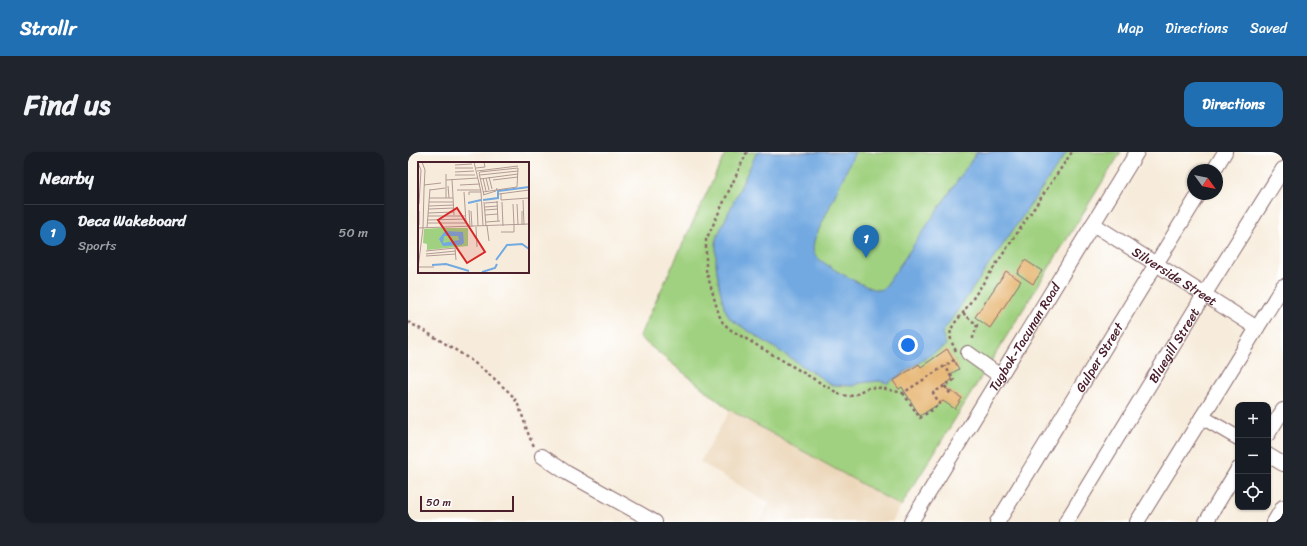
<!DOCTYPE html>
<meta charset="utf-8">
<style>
:root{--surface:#171b24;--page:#20242c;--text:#f1f3f6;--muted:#9ea1a6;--line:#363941;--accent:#1f6fb2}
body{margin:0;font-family:Sriracha,sans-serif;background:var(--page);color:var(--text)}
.controls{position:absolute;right:12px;bottom:12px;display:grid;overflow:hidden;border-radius:8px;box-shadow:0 1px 3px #0004}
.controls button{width:36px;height:36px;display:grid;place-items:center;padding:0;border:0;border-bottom:1px solid var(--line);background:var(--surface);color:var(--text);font:20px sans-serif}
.compass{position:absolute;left:779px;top:12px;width:36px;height:36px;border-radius:50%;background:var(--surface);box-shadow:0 1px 3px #0004;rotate:123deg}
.scale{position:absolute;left:12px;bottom:10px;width:94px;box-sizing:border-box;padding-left:4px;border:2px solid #4a1f2b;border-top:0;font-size:11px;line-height:14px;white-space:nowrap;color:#4a1f2b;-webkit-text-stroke:3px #fff;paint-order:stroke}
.you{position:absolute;left:500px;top:193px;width:14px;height:14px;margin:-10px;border:3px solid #fff;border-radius:50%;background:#1a73e8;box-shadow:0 0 0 6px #1a73e833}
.badge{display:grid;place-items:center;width:26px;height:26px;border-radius:50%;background:var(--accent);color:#fff;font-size:13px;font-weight:700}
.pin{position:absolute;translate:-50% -33px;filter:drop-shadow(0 1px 2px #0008)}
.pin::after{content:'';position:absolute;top:21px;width:14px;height:12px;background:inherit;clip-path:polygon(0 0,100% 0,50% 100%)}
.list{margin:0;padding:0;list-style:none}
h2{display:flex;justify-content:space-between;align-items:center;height:52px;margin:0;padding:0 16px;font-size:17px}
h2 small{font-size:13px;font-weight:400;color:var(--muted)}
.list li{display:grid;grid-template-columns:26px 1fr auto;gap:12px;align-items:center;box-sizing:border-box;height:56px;padding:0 16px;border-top:1px solid var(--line)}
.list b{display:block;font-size:15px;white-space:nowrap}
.list p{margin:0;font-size:13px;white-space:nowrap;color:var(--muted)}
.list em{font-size:13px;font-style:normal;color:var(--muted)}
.icon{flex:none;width:22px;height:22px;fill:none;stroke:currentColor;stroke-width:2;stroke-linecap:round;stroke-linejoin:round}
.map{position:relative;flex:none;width:875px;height:370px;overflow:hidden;border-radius:12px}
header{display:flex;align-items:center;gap:24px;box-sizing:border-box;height:56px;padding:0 20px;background:var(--accent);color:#fff}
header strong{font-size:19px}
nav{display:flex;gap:22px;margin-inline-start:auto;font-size:14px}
.intro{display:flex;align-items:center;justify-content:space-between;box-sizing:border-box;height:96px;padding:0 24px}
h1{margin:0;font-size:28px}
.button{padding:10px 18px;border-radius:12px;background:var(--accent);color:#fff;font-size:14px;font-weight:700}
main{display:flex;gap:24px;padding:0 24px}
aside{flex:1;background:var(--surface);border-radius:12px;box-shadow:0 1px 3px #0004}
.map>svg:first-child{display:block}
</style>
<header>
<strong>Strollr</strong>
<nav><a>Map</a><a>Directions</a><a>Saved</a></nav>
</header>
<div class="intro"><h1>Find us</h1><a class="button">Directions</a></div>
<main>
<aside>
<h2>Nearby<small></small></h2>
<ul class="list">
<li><span class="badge">1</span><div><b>Deca Wakeboard</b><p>Sports</p></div><em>50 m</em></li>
</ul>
</aside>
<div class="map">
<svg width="875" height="370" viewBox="0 0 875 370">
<rect width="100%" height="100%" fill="#fff"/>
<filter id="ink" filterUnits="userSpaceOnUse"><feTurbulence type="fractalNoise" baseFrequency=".025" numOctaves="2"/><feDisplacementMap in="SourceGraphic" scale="8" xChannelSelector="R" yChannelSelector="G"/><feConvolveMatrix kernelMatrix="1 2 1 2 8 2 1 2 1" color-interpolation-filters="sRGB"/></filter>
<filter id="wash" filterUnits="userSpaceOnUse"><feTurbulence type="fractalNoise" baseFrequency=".012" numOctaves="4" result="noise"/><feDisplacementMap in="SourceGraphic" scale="16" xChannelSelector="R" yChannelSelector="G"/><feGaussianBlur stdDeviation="0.9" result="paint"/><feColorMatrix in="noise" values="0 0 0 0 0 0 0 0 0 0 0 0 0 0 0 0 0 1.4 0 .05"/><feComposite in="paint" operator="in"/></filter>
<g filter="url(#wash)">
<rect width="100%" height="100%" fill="#f7ecdb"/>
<polygon fill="#ecd7ba" points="322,258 493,354 484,370 351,370 361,351 292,310"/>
<polygon fill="#a0d180" stroke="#757856" points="318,0 713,0 493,354 322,258 231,185"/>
<path fill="#72a9e1" stroke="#5e6486" d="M349,0H447L407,86C405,93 404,99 408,104C414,112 459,137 469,138C472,138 474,137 477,135L569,0H659L534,181L538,193L480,231L471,229L452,231L446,234L424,233L322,167L316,155L311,134L308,113V87Z"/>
<g id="blocks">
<g fill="#e5b069">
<polygon points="617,108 634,119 625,132 609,121"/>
<polygon points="598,119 613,129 582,176 567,165"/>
<polygon points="539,197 551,217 541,223 544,228 534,234 554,246 547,257 535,249 512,264 494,235 491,237 485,229 511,212 513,215"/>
</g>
</g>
</g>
<g filter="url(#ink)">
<use href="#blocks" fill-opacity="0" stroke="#876769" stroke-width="1"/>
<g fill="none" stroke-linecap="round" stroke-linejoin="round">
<defs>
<g id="minor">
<polyline points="806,18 817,0"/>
<path id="s1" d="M685,72L849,176"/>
<polyline points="560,201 592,224"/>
<polyline points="794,265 830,286"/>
<polyline points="860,282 875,258"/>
<polyline points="860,303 875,312"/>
<polyline points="134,304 159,321 247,370"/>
<path id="s2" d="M503,370L729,0"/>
<path id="s3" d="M589,370L591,368L791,42"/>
<path id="s4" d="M658,370L796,143L875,17"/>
<polyline points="729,370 875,134"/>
<polyline points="798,370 830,317"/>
<polyline points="866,370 875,355"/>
</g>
</defs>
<use href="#minor" stroke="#876769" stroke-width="16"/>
<g stroke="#876769" stroke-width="2.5" stroke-dasharray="3 3" stroke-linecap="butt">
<path d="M339,0L298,88V118L311,163L315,171L323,178L433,243C436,243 442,245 446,243C451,242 454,237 460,236C471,234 484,239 495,241L549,206"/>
<polyline points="555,161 569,173 564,189"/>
<path d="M0,170C32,188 64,206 91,231C96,236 103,241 106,246C116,261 117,279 126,294"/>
<path d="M548,199C538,181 542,176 555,161L664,0"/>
<polyline points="537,234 543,243"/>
<polyline points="495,241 512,266 532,252 525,241 546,228 537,214"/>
</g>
<use href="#minor" stroke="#fff" stroke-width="14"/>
</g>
</g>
<g text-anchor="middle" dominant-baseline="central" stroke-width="4" stroke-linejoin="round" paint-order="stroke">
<g font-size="13" fill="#4a1f2b" stroke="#fff">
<text stroke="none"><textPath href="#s1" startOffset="97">Silverside Street</textPath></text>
<text stroke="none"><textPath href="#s2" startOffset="217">Tugbok-Tacunan Road</textPath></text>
<text stroke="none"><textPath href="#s4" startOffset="207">Bluegill Street</textPath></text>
<text stroke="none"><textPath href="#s3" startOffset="194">Gulper Street</textPath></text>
</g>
</g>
<g transform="translate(10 10)">
<rect width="111" height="111" fill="#f7ecdb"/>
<path d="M21,66H50V84L9,88V82L5,81L6,67Z" fill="#a0d180"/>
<path d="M27,69L45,70L46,81L43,83L25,84L21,77ZM26,74H40L41,78L25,81Z" fill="#72a9e1" fill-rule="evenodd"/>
<path fill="none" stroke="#72a9e1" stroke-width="2" d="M65,38L80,36V29L111,25M50,41L63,38M78,98L89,83L104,82L111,87M14,103L28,102L51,109M64,110L77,106L79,102"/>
<path fill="none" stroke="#b29a95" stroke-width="1" d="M4,0L7,8L6,28M56,0L63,30L65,64M0,1L3,8L1,42M37,3L54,2M37,6H55M58,6L67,5L66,0M59,9L100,4M37,10L56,9M37,13H57M62,13L100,9M71,15L74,27M65,16L68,29M68,16L71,28M34,17L36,53M62,17L100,12M28,18L60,16M75,18L100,15M6,23L23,21M42,23L62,22M30,24L31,36M12,28L27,26M39,28H63M46,30L48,60M65,30L99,25L100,6L62,10L61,11L66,33M83,31V38L111,36M81,32L111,28M51,33V30H63M65,33L78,29L79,26M11,36H35M28,36V12M105,38L106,63M79,39L80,59M11,40H35M66,40L68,64M84,40L85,64M59,41L60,64M67,41L80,40M95,42L96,63M99,42L100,63M11,44L36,43M67,45L80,44M11,47L36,46M51,48L52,65M67,48L80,47M53,49L54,65M104,49V63M10,51L36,50M67,53L80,52M10,54H47M10,58L48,57M68,60L82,59M10,61H49M1,63V49M69,64L71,79M58,65L59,85M0,66L111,62M9,66L12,27M0,69V90M83,70H96V63M8,89L37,86L38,98M8,92L38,89M8,94L38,92M1,105H16M0,107L5,66L6,28"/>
<path fill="#d62828" fill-opacity="0.15" stroke="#d62828" stroke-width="2" d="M39,46L67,90L49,101L20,58Z"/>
<rect width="111" height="111" fill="none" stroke="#4a1f2b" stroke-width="2"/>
</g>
</svg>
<div class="controls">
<button>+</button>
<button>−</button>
<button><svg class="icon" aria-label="locate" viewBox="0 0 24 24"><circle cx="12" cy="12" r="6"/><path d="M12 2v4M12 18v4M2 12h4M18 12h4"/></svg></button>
</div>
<svg class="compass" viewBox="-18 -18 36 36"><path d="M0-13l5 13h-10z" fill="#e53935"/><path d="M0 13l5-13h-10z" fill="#9ea1a6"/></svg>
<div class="scale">50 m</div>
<div class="you"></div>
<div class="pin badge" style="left:458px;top:106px">1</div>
</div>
</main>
